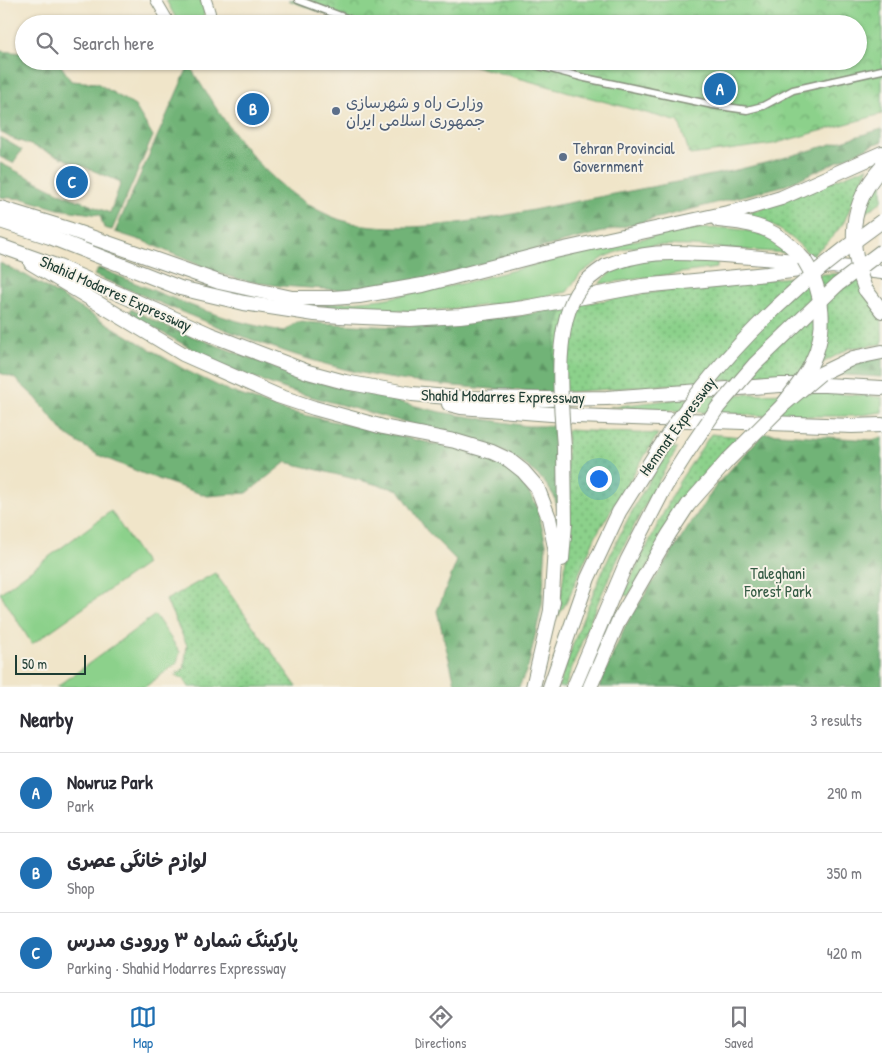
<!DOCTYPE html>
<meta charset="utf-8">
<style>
:root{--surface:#fff;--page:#f7f7f7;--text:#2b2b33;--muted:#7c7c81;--line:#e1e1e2;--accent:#1f6fb2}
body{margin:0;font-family:"Patrick Hand","Playpen Sans Arabic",sans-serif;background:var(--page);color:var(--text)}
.scale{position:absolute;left:15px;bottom:12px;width:71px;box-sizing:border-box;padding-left:5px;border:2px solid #1f3d34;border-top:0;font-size:14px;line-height:18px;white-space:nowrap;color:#1f3d34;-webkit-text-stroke:4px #f7f3e8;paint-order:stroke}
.you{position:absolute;left:598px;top:478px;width:18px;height:18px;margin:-12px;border:4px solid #fff;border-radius:50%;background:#1a73e8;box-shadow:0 0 0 8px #1a73e833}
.badge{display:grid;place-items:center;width:32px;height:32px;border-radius:50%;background:var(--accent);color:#fff;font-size:16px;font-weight:700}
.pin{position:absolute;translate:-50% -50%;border:2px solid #fff;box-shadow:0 1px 5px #0006}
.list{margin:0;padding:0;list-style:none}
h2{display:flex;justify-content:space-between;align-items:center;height:65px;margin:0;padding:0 20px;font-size:21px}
h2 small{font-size:16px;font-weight:400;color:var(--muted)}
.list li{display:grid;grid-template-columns:32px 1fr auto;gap:15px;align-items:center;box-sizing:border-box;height:80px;padding:0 20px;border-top:1px solid var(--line)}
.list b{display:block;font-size:19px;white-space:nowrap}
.list p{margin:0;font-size:16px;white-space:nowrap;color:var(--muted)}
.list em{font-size:16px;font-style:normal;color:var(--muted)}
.icon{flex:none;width:28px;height:28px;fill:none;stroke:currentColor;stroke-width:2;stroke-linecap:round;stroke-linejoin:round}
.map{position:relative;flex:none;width:882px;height:687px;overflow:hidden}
.search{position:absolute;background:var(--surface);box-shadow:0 1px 4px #0004;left:15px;right:15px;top:15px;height:55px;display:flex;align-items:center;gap:12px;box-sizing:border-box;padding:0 18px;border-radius:28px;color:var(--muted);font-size:19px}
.sheet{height:305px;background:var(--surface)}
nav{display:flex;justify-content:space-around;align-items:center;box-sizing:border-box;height:70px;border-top:1px solid var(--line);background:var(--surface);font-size:14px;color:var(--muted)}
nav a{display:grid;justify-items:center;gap:2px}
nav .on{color:var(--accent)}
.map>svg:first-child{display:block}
</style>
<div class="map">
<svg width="882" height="687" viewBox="0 0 882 687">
<defs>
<pattern id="forest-firs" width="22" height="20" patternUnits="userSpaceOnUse" patternTransform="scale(1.25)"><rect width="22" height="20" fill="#71b377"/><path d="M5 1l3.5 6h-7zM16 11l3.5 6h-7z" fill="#5c9362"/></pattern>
<pattern id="park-crowns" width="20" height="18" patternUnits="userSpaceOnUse" patternTransform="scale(1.25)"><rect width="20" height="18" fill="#8cd18b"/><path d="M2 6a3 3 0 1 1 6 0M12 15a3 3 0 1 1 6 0" fill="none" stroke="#72ab72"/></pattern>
<pattern id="garden-dots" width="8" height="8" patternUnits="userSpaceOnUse" patternTransform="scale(1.25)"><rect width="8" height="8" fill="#8cd18b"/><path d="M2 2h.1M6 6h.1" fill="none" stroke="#72ab72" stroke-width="1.8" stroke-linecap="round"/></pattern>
</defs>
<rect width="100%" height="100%" fill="#f7f3e8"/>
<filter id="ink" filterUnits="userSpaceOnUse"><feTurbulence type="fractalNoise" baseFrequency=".02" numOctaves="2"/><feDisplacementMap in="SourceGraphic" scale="10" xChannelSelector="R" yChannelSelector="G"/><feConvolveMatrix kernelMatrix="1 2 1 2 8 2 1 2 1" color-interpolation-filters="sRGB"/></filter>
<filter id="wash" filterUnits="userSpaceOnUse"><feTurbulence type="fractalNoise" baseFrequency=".0096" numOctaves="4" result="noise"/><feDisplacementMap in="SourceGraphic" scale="20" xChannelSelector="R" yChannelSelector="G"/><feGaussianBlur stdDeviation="1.12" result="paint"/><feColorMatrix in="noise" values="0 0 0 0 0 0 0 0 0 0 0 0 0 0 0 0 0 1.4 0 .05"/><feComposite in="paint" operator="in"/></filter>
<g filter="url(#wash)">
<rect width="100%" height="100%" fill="#f0e5c9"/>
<g fill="#8cd18b" stroke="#568760">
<polygon points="166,0 201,0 205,11 201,24 179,24"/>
<path d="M724,228C746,230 773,232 786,253L692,246L653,245L627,248L605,257L581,273L567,292C514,302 459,311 406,311C376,311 347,308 318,305L383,299L460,284L607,246L689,229Z"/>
<path d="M638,259H717V268L599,284C612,269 620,266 638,259Z"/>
<polygon points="792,393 830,393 882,397 882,412 855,416 769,416 610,407 711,395"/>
<polygon points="111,511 146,564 32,644 0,593"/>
<polygon points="155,615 180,652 177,663 145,687 57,687"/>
</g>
<g fill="url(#forest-firs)" stroke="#487856">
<polygon points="0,51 24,53 24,61 58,61 71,81 97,83 135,106 153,136 112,230 104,228 100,215 58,209 24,199 0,197 0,163 60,193 110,213 121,182 36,147 11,138 0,132"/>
<path d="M189,65C225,124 265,187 330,216C355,227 384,227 411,227C469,225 526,211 583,200C634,190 685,181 736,170C785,159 834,143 882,129V141L786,185L544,247L427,279L355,291L281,286L246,281L220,274L143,241L115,232Z"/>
<polygon points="0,137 22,150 13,163 0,157"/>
<polygon points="0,263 27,276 185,370 229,391 286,411 480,454 505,466 524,485 536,504 546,543 542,605 528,667 519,687 456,687 437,611 457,561 427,531 399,490 286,462 247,493 207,496 144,474 98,455 66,435 36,398 14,378 0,373"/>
<path d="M99,268C159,292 220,322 284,331L297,322L393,327L518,316L563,307C557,338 551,361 555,393C485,388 412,386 344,369C258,347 176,309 94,275Z"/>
<polygon points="131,309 165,326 306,379 440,412 527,426 559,426 559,513 554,496 543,480 527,466 499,449 476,440 425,428 291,391 226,368 129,314"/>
<polygon points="882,356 882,377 829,374 837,369"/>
<polygon points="764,433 872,440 882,437 882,687 599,687 625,626 670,555 717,484"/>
</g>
<polygon fill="url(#park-crowns)" stroke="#568760" points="288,0 882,0 882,114 773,144 690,155 679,122 456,61 858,61 858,24 353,24"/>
<g fill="url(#garden-dots)" stroke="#568760">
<path d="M868,167L844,222L830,240L811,256C787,232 776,224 742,216Z"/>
<polygon points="882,174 882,201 862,215 869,193"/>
<path d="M826,274H855L882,316V344L850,348L800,375L555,393C552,363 554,335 563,307L692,286Z"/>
<polygon points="567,430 658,434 596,535 567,601 558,617 566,558"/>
<polygon points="711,434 741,437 713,467 628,596 623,594 679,482"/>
<path d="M669,448H678C632,523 594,604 565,687H558C586,604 621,522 669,448Z"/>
<polygon points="215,573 297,687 189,687 184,679 175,675 184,669 187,645 166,600"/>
</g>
</g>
<g filter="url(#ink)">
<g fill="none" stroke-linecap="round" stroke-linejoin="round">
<defs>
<g id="pedestrian">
<polyline points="298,0 362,24"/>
<polyline points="520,61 585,78 713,105 747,110 763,106 793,90 882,70"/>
</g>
<g id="tertiary">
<polyline points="156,0 170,24"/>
<polyline points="206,0 210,13 207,24"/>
</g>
<g id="trunk">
<polyline points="0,208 71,230 219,282 292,298 333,298 359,296 423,285 546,253 741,210 781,198 882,153"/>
<path d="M718,220C757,223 778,229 804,260"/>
<polyline points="0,221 50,237 180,288 244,303 315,314 340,316 410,319 460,316 524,308 642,286 767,274 832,266 882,272"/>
<polyline points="0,246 59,267 209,334 308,372 345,382 412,394 460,398 547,399 607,398 780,385 825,385 882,388"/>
<polyline points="31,263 183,354 278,396 314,408 383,427 455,441 492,452 509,460 523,471 537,487 549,518 555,547 551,610"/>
<path d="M606,266C649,248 679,253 723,255C753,257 782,259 811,263"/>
<polyline points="865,289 882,311"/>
<polyline points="820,374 853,358 882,352"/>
<polyline points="449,404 461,407 577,416 852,426 882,425"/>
<polyline points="562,559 565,524 564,447"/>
<polyline points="533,687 553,602"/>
<polyline points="550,687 588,578 619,512 658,450"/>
<polyline points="574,687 627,561 665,487 690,448"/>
<polyline points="590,687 619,620 669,534 688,505 727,461"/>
</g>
</defs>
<use href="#pedestrian" stroke="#88917e" stroke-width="9"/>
<use href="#tertiary" stroke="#88917e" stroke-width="12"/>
<use href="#trunk" stroke="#88917e" stroke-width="16"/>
<use href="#pedestrian" stroke="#fff" stroke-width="6"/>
<use href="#tertiary" stroke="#fff" stroke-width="10"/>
<use href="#trunk" stroke="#fff" stroke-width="14"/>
<defs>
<g id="trunk-bridge">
<path d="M865,289C848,243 848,205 882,167"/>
<path d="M782,406C792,392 804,379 811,364C828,331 824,291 804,260"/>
<path d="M564,447C561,404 552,325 580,288C587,279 597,272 606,266"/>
<polyline points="690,448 718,407 755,364 837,285 882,251"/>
<path d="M658,450C715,359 795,283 882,221"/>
<polyline points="727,461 782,406 820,374"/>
</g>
</defs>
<use href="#trunk-bridge" stroke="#88917e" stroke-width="16" stroke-linecap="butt"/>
<use href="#trunk-bridge" stroke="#fff" stroke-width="14"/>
</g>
</g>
<g fill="#5c6f8a" stroke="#f7f3e8" stroke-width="2">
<circle cx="336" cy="111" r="5"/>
<circle cx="563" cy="157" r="5"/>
</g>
<g text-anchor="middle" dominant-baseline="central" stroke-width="4" stroke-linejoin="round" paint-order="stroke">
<g font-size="16" fill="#4e5e75" stroke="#f7f3e8" text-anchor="start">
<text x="346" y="102">وزارت راه و شهرسازی<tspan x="346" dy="18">جمهوری اسلامی ایران</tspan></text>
<text x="573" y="148">Tehran Provincial<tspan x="573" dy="18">Government</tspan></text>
</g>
<g font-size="16" fill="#1f3d34" stroke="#f7f3e8">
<text transform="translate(116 293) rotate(24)">Shahid Modarres Expressway</text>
<text transform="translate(503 396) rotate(1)">Shahid Modarres Expressway</text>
<text transform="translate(677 426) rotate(-54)">Hemmat Expressway</text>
</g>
<g font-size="16" fill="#355b45" stroke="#f7f3e8">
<text x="778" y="573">Taleghani<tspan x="778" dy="18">Forest Park</tspan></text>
</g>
</g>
</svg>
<div class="scale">50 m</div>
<div class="you"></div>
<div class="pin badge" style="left:720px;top:89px">A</div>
<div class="pin badge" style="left:253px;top:109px">B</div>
<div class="pin badge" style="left:72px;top:182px">C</div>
<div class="search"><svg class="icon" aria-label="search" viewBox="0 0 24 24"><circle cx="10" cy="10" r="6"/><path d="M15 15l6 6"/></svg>Search here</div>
</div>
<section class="sheet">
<h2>Nearby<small>3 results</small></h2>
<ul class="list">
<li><span class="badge">A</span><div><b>Nowruz Park</b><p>Park</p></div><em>290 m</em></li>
<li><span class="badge">B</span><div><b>لوازم خانگی عصری</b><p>Shop</p></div><em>350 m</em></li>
<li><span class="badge">C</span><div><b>پارکینگ شماره ۳ ورودی مدرس</b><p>Parking · Shahid Modarres Expressway</p></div><em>420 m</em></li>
</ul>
</section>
<nav>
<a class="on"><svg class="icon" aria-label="map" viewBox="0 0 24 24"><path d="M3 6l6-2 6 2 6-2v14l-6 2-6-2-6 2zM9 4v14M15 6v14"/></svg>Map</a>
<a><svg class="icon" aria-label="directions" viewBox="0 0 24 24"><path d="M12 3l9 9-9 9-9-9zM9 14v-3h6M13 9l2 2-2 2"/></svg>Directions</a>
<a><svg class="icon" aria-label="saved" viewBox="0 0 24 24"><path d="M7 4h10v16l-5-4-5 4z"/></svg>Saved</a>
</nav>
